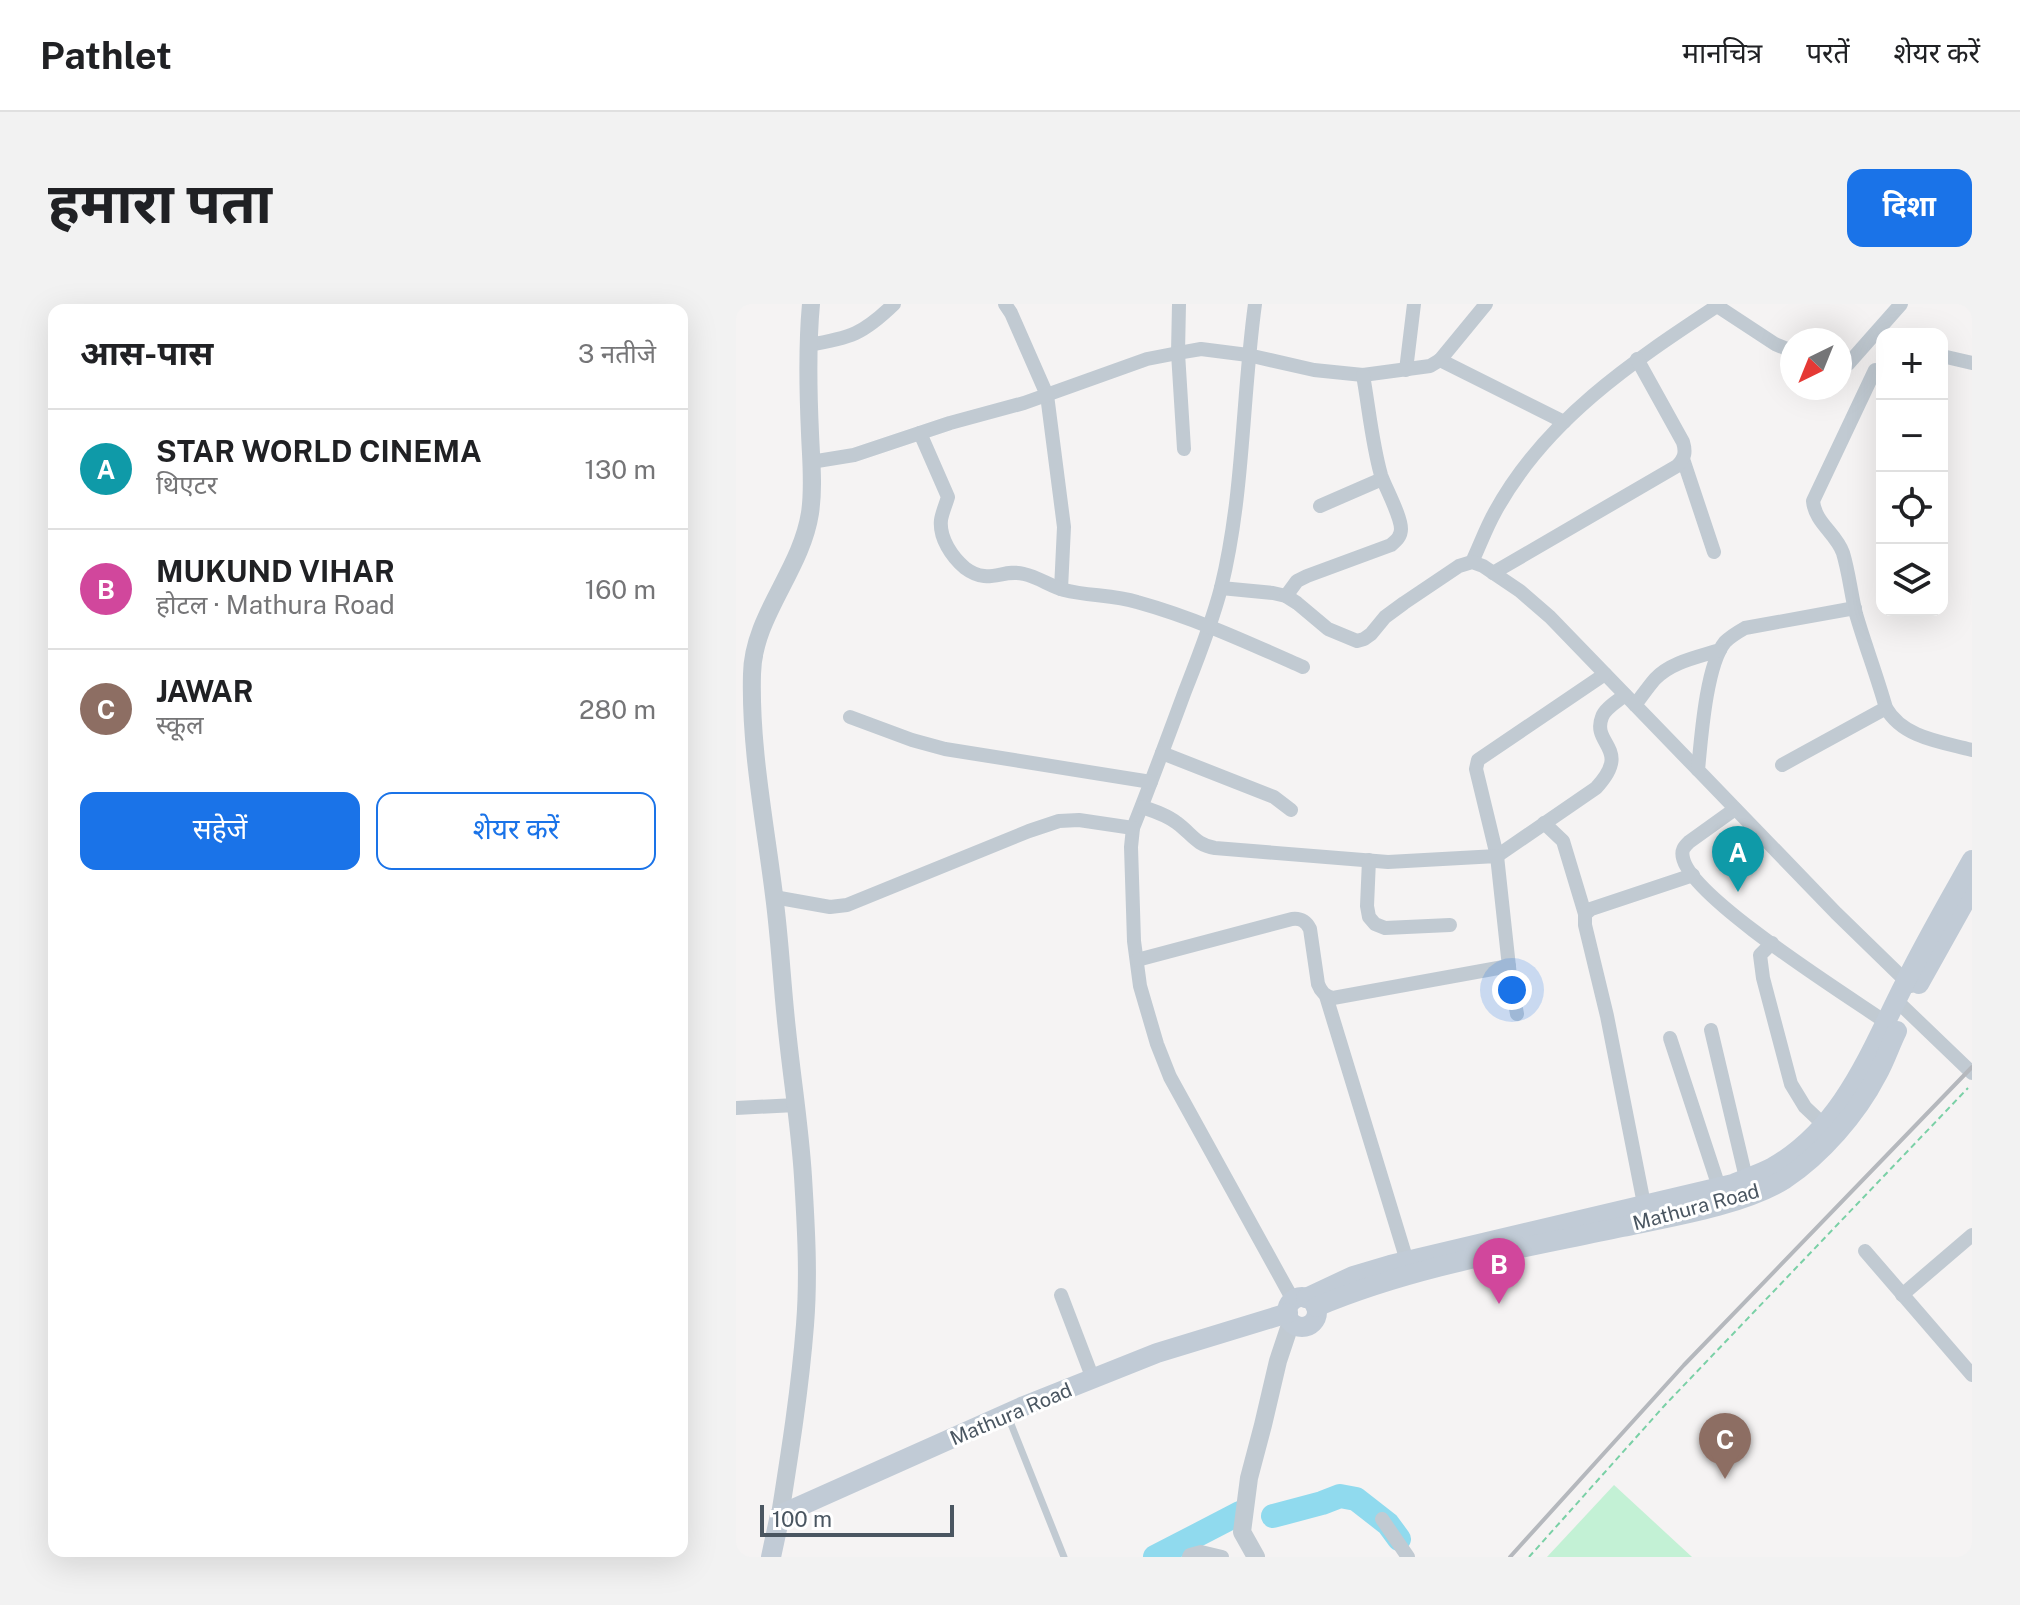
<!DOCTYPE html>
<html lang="hi">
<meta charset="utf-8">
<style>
:root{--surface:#fff;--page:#f2f2f2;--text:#202124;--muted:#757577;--line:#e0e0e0;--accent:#1a73e8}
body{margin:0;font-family:"Public Sans","Noto Sans Devanagari",sans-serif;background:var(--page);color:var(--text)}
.controls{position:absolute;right:24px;top:24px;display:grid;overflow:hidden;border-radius:16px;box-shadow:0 8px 32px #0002}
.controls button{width:72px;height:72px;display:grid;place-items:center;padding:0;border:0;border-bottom:2px solid var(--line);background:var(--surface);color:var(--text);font:40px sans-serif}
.compass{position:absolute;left:1044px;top:24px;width:72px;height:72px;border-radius:50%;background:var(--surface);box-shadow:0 8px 32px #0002;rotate:223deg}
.scale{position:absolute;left:24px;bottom:20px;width:194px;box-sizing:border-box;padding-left:8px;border:4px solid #4a5661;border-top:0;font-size:22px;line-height:28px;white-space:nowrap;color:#4a5661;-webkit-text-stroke:6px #fff;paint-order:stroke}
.you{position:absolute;left:776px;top:686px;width:28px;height:28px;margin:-20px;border:6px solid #fff;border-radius:50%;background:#1a73e8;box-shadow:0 0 0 12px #1a73e833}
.badge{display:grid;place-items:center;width:52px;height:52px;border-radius:50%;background:var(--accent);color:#fff;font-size:26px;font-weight:700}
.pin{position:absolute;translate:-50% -66px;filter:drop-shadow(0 2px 4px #0008)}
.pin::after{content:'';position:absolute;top:42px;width:28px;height:24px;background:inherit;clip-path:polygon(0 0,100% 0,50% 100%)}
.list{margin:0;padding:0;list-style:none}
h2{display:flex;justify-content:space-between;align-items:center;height:104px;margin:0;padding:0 32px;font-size:34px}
h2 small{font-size:26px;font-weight:400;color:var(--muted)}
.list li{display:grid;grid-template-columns:52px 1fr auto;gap:24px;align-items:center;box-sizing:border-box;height:120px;padding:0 32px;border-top:2px solid var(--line)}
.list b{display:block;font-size:30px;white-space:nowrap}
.list p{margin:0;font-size:26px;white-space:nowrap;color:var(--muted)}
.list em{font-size:26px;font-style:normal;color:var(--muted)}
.actions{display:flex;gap:16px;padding:24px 32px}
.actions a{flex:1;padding:18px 0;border:2px solid var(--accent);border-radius:16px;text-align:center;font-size:28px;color:var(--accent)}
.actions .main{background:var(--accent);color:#fff}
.icon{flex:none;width:44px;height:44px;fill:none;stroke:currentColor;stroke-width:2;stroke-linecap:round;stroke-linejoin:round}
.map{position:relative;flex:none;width:1236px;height:1253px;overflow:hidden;border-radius:16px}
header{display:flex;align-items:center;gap:48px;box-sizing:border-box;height:112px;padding:0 40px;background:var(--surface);border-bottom:2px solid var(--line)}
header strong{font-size:38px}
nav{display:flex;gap:44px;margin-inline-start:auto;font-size:28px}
.intro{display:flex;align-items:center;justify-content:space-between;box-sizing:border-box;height:192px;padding:0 48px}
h1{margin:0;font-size:56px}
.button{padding:20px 36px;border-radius:16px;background:var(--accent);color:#fff;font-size:28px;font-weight:700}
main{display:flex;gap:48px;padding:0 48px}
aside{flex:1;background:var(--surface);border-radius:16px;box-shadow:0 8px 32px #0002}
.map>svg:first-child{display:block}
</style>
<header>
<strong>Pathlet</strong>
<nav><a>मानचित्र</a><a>परतें</a><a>शेयर करें</a></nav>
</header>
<div class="intro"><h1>हमारा पता</h1><a class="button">दिशा</a></div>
<main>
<aside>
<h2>आस-पास<small>3 नतीजे</small></h2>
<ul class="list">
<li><span class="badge" style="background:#0f9aa8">A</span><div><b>STAR WORLD CINEMA</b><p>थिएटर</p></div><em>130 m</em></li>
<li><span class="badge" style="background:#d1479c">B</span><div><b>MUKUND VIHAR</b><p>होटल · Mathura Road</p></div><em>160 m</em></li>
<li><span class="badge" style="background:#8d6e63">C</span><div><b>JAWAR</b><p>स्कूल</p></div><em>280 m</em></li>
</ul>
<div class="actions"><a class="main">सहेजें</a><a>शेयर करें</a></div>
</aside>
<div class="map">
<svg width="1236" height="1253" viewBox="0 0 1236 1253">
<rect width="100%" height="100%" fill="#f5f3f3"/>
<polygon fill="#c3f1d5" points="878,1181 956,1253 811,1253"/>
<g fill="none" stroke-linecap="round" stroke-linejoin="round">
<g stroke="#90daee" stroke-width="24">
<polyline points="537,1212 586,1199 604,1192 620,1195 652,1220 663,1235"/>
<polyline points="419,1253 504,1209"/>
</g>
<polyline stroke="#7ad0a6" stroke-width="2" stroke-dasharray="6 4" stroke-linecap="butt" points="793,1253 929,1101 1232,784"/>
<polyline stroke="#c1cad2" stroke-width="7" points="271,1110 328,1253"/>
<g stroke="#c1cad2" stroke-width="14">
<polyline points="269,0 275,9 311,91 328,223 325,285"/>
<polyline points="443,0 442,49 448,145"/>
<path d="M519,0C506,94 508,191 485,284C476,319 462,354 449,387C432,433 415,479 397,524L395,543L398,637L404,682L421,740L434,773L557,996"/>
<polyline points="978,0 1039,40 1056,47"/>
<path d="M72,41C115,34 127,30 158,0"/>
<polyline points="1206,52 1236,59"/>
<polyline points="704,56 828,118"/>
<polyline points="1112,60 1165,0"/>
<polyline points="670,66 678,0"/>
<path d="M1139,66L1077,197C1079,219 1100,229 1107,249C1113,269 1115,290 1120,310C1129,341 1141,372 1150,404C1167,434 1206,438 1236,446"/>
<path d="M184,129L212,193C210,200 206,209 205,216C203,234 216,253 229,264C253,282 266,264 288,270C302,273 314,282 328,286C352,292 378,291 401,298C459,314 513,339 567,363"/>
<polyline points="947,155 978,248"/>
<polyline points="75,158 118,151 214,119 288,99 411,55 442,49 465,45 512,51 578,66 627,71 694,62 704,56 750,0"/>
<polyline points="584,202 646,175"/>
<path d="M736,258C744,241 750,224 759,208C809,116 896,58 981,2"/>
<path d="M757,269L941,162C949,154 950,148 947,138L901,55"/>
<polyline points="485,284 537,289 550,292 561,299 592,325 621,337 628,335 635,330 649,313 668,299 723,262 736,258 747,262 784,287 814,313 962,466"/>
<path d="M550,292L561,277L571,272L655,241C661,236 665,232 665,225C665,212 650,185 645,171C636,139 633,105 627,71"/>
<path d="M1119,304L1009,324C1002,328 995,332 989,338C970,361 965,436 962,466L1100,609L1175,682"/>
<path d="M869,370L742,456L740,465L761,552L860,484C897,444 855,441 866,413C869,404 882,397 889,391"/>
<path d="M899,401C906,392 912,383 919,375C935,358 962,353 984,346"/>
<polyline points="114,413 176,436 209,445 415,478"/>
<polyline points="426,449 538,493 555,506"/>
<polyline points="1046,461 1150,404"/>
<path d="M406,503C418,507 431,511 441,519C456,530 460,541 479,544L652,558L761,552L774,672L781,710"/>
<path d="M999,505L953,538C948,543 945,546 947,554C955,594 1112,692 1151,719"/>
<polyline points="808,519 827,537 849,610"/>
<polyline points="633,556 631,602 633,613 639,620 649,624 714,621"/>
<polyline points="38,593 94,603 111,601 293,527 323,517 343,516 397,524"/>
<polyline points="1036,639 1024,651 1027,674 1055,780 1069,803 1087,820"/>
<path d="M401,656L556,615C565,614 570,617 574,625L582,680C585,688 589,692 597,694L773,662"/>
<polyline points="590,692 671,957"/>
<polyline points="1160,696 1236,769"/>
<polyline points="975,726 1010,874"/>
<polyline points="934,734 983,883"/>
<polyline points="0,804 60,801"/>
<polyline points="908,900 871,712 849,621 849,610 855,605 957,571"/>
<polyline points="1129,947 1236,1071"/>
<polyline points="325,991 357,1075"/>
<polyline points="1166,991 1236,931"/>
<polyline points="646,1215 672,1253"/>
<polyline points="453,1253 454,1251 465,1248 486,1253"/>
</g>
<g stroke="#c1cad2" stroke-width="18">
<path d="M44,1211C54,1148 64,1085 69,1021C73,972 70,922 67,873C64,824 56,775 51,726C46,681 44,636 38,591C29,518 14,444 16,370C17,312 65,267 74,209C78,183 75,156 74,129C72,86 71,43 75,0"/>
<polyline points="520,1253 506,1228 513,1174 527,1121 542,1057 555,1018"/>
</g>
<g stroke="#c1cbd6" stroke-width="20">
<polyline points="1183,680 1236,585"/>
<circle cx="566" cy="1008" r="15"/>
<path d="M570,994L617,972L654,961L997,880C1010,874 1024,870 1037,863C1107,823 1134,748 1168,681C1189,638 1213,597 1236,556"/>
<path d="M580,1003C677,962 783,945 886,923C934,913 1008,901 1049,875C1085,851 1121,810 1141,771C1149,757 1154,741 1161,727"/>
<polyline points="35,1253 44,1211 288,1102 421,1049 552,1009"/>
</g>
<polyline stroke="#b5b8bd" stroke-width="4" points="774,1253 948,1061 1236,763"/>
</g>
<g text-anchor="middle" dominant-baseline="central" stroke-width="6" stroke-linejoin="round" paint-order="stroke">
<g font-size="20" fill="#4a5661" stroke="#fff">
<text transform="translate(960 903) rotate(-15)">Mathura Road</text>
<text transform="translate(275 1110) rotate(-23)">Mathura Road</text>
</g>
</g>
</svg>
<div class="controls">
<button>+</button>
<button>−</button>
<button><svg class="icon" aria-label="locate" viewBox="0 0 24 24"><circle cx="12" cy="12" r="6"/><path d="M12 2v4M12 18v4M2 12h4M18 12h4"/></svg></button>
<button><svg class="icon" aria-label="layers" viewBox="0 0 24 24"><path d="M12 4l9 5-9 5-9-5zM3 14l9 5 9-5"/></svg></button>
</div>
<svg class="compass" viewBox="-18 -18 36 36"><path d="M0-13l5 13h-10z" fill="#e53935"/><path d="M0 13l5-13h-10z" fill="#757577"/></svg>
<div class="scale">100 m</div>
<div class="you"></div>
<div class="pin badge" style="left:1002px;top:588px;background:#0f9aa8">A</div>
<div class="pin badge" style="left:763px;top:1000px;background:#d1479c">B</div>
<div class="pin badge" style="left:989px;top:1175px;background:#8d6e63">C</div>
</div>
</main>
